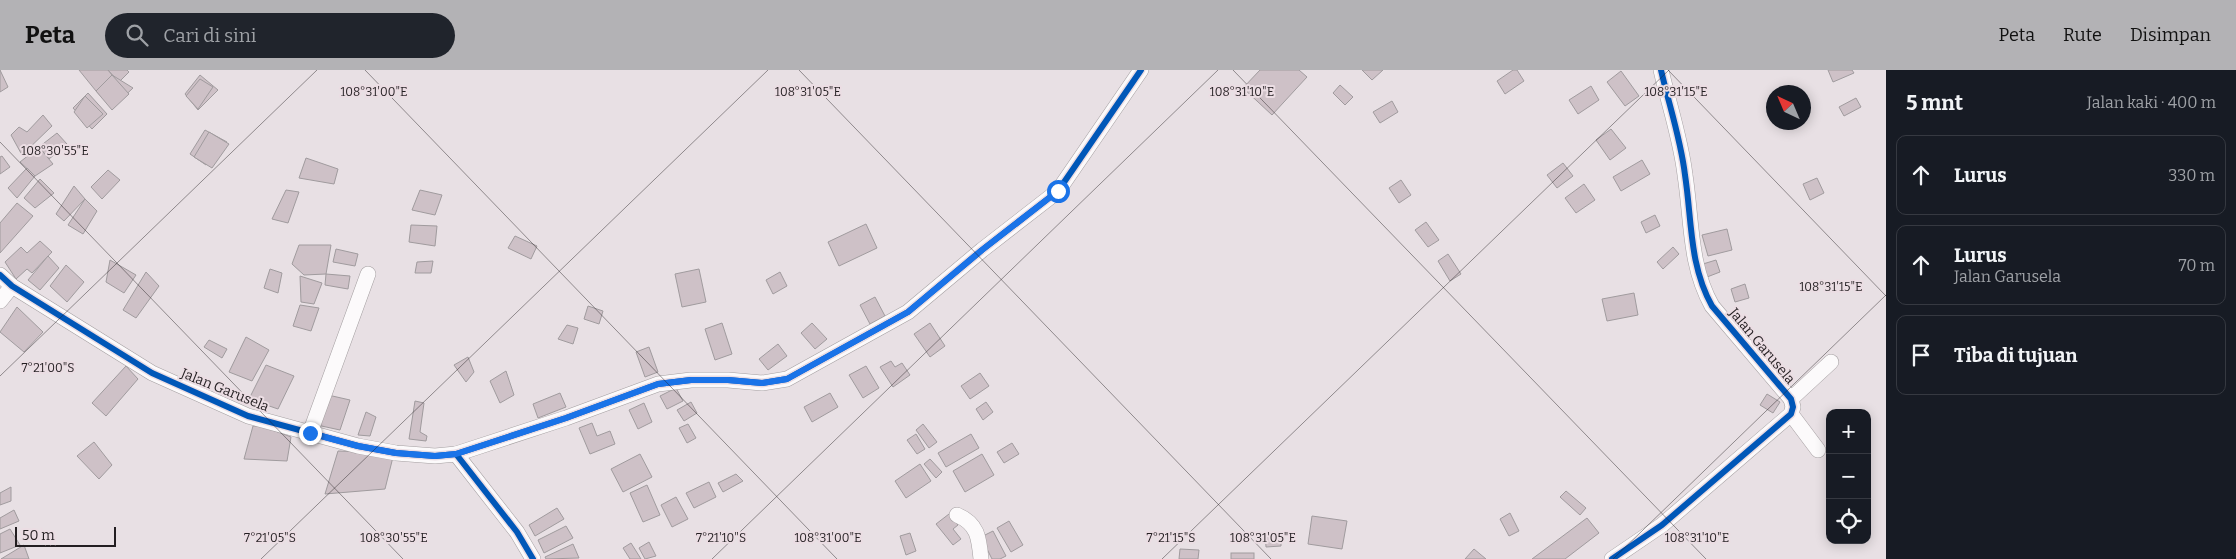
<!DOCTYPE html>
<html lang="id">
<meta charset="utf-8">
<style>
:root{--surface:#171b24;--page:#20242c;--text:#f1f3f6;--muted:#9ea1a6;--line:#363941;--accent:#b3b2b5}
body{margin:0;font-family:Bitter,serif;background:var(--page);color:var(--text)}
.controls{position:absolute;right:15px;bottom:15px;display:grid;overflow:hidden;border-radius:10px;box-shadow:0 2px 12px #0003}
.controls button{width:45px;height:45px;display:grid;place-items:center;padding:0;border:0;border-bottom:1px solid var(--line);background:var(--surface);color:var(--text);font:25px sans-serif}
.compass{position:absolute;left:1766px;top:15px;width:45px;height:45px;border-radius:50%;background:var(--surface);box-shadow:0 2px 12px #0003;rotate:316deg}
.scale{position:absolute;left:15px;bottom:12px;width:101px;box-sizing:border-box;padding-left:5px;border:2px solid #231e21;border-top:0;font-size:14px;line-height:18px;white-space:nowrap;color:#231e21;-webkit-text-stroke:4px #ebdde3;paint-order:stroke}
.stop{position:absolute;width:15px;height:15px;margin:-11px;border:4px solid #1a73e8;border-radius:50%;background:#fff}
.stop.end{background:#1a73e8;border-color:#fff;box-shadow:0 1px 5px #0008}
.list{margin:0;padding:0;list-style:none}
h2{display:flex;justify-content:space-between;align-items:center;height:65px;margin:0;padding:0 20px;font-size:21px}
h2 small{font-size:16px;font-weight:400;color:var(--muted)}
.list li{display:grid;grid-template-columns:32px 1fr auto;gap:15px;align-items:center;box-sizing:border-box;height:80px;margin:0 10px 10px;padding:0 10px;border:1px solid var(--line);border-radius:10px}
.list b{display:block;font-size:19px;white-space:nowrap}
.list p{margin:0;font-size:16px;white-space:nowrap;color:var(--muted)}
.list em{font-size:16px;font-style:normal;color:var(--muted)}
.icon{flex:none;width:28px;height:28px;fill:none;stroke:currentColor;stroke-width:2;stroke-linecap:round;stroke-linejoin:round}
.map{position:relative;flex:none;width:1886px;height:489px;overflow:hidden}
header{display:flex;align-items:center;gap:30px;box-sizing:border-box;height:70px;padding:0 25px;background:var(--accent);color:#111}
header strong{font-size:24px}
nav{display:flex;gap:28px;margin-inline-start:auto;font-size:18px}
.search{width:350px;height:45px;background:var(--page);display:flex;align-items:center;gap:12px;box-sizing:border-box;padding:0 18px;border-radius:28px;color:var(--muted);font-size:19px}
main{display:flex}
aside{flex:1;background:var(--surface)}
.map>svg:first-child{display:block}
</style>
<header>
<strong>Peta</strong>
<div class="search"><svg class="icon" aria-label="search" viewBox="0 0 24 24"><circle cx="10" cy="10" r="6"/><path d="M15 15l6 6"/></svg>Cari di sini</div>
<nav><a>Peta</a><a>Rute</a><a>Disimpan</a></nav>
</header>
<main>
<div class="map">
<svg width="1886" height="489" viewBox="0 0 1886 489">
<rect width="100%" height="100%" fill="#e8e0e4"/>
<g fill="#cec1c7" stroke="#a09b9e">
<polygon points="0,0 8,17 0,22"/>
<polygon points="79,0 108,0 112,5 96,21"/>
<polygon points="108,0 127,0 129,2 119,12"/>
<polygon points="1260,0 1299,0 1307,7 1272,45 1243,18"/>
<polygon points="1362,0 1383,0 1372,10"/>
<polygon points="1513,0 1517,0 1524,11 1505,24 1497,11"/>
<polygon points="1828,0 1852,0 1854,3 1833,12"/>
<polygon points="1621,1 1639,26 1625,36 1607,12"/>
<polygon points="112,5 133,18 112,38 96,21"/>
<polygon points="112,5 129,24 112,40 96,21"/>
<polygon points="200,5 218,20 198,40 185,24"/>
<polygon points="200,9 213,17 198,39 186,26"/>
<polygon points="1340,15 1353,27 1345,35 1333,23"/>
<polygon points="1591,16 1599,30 1578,44 1569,30"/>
<polygon points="88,23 107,44 92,59 73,38"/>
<polygon points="85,26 103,44 87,58 74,42"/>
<polygon points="1856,28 1861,37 1844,46 1839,37"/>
<polygon points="1392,31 1398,42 1380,53 1373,42"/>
<polygon points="43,45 52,56 22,85 11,65 19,57 27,62"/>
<polygon points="1611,59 1626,78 1610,90 1596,70"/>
<polygon points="205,60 227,72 206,95 190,84"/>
<polygon points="209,62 229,74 212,98 194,87"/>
<polygon points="57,63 67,74 49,89 39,77"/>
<polygon points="39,77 53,94 35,106 20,92"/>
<polygon points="2,86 10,97 0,104 0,87"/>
<polygon points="306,88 338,99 334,114 299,108"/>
<polygon points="1642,90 1650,104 1621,121 1613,107"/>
<polygon points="1563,93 1573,106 1557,118 1547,105"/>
<polygon points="27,98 35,106 17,128 8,118"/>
<polygon points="108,100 120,110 102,129 91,117"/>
<polygon points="1817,108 1824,123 1810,130 1803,114"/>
<polygon points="40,109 54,123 35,138 24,128"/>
<polygon points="1401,110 1411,125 1399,133 1389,118"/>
<polygon points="1584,114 1595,130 1576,143 1565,128"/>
<polygon points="74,116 85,129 64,151 56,144"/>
<polygon points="286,120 299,122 288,153 272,149"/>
<polygon points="420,120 442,125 435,145 412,140"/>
<polygon points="85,129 97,141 83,164 68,155"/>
<polygon points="17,133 33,146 0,183 0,153"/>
<polygon points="1655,145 1660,156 1646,163 1641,152"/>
<polygon points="1426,152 1439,170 1428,177 1415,160"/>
<polygon points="866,154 877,178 839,196 828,172"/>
<polygon points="411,155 437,156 435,176 409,172"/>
<polygon points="1727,159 1732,180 1708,186 1702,165"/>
<polygon points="515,166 537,176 531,189 508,178"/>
<polygon points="40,171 52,182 32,203 27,199 16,209 5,192 21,177 27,183"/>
<polygon points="299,175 331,175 326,204 304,205 292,194"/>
<polygon points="1673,177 1679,184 1663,199 1657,192"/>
<polygon points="336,179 358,184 355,196 333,192"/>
<polygon points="1448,184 1461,204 1450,211 1438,191"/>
<polygon points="48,186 59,198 40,220 28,210"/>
<polygon points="110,190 136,205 124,223 106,212"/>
<polygon points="1716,190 1720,202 1707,207 1703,194"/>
<polygon points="433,191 431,203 415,203 417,192"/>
<polygon points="66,195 84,212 67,232 50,216"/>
<polygon points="270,199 282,203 278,223 264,218"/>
<polygon points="699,199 706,232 682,237 675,204"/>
<polygon points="146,202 159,216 136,248 123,240"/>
<polygon points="780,202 787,216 773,224 766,210"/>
<polygon points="326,204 350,206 348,219 325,215"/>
<polygon points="300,206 322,213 314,234 301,232"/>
<polygon points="1745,214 1749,228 1735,232 1731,219"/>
<polygon points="1634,223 1638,245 1607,251 1602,229"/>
<polygon points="875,227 885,246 870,254 860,235"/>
<polygon points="300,235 319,238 311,261 293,256"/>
<polygon points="588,236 603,241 599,254 584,249"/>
<polygon points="17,237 43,262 24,282 0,262"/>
<polygon points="722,253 732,284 715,290 705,259"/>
<polygon points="812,253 827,269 815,279 801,263"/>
<polygon points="930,253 945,276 930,287 914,264"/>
<polygon points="567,255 578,258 573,274 558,269"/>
<polygon points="246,267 269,280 252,311 229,302"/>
<polygon points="209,270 227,279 222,288 204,277"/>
<polygon points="778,274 787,286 768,300 759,289"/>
<polygon points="649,277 658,302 645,307 636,282"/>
<polygon points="468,287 474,302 466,312 454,295"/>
<polygon points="891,291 895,297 902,293 910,305 893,317 880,297"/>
<polygon points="266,295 294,306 278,339 249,329"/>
<polygon points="126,296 138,309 106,346 92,333"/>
<polygon points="866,296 879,318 863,328 849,305"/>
<polygon points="506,301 514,325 500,333 490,311"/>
<polygon points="980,303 989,316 970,329 961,316"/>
<polygon points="676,318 683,331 667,339 660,326"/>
<polygon points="560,323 566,337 538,348 533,334"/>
<polygon points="830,323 838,337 812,352 804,337"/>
<polygon points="1767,324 1780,332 1773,343 1760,335"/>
<polygon points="328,325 350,330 340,360 317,355"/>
<polygon points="415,331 424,333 420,362 427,366 426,371 409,369"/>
<polygon points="691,332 697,343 684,351 677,340"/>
<polygon points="986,332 993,342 983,350 976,339"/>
<polygon points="644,333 652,352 638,359 629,340"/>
<polygon points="366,342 376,347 370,366 358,365"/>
<polygon points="592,353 597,366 610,361 615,374 590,384 579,358"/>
<polygon points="688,354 696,368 687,373 679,358"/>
<polygon points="923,354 937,372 929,378 916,360"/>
<polygon points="253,356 262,356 291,367 287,391 244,389"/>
<polygon points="916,364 925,379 917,384 907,370"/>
<polygon points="971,364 979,378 946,397 938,383"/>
<polygon points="94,372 112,395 99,409 77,386"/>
<polygon points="1012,373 1019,384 1004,393 997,382"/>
<polygon points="338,381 394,383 385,419 325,424"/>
<polygon points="640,384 652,407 623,422 611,399"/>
<polygon points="982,384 994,405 965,422 953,401"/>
<polygon points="930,389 942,402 936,408 924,394"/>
<polygon points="920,394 931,411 906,428 895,411"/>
<polygon points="736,404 743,411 723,422 718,413"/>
<polygon points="709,412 716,427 694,438 686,423"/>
<polygon points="647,415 660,445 643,452 630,423"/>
<polygon points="11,417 11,431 0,435 0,423"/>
<polygon points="1566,421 1586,438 1580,445 1560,427"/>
<polygon points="676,427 688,449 672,457 661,435"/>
<polygon points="557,438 564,449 535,466 529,455"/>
<polygon points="14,440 19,451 0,459 0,448"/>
<polygon points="1510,443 1519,461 1509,466 1500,449"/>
<polygon points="949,444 958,455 953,459 961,469 953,475 936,454"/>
<polygon points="1312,446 1347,451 1342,479 1308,474"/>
<polygon points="1587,448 1599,463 1565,489 1532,489"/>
<polygon points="1009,451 1023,475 1011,482 997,458"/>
<polygon points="566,456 573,468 544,483 538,470"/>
<polygon points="10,459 20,475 0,483 0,464"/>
<polygon points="993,461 1006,486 1000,489 992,489 981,467"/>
<polygon points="910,463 916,481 906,485 900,466"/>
<polygon points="1265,463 1281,463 1281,476 1266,477"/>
<polygon points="649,472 656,486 645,489 639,478"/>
<polygon points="631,473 641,489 630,489 623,478"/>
<polygon points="573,474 579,488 546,489 545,487"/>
<polygon points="24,475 29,489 1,489"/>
<polygon points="1180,479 1199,480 1198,489 1179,489"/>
<polygon points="1474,479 1486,489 1465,489"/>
<rect x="1231" y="483" width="23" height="6"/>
</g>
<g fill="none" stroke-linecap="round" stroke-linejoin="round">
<defs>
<g id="street">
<polyline points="0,205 12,216 152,303 248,346 358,376 396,383 435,386 456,384 517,462 533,489"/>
<polyline points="0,231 12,216"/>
<polyline points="1791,329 1831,292"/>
<polyline points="1791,344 1818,380"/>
<polyline points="310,363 368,204"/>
<polyline points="456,384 566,348 658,314 691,310 728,310 762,313 787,309 908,242 982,180 1058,121 1141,0"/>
<path d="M957,445C978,454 979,468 981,489"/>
<path d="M1612,489L1662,455L1791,344L1793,337L1791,329L1712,236C1689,195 1692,150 1685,105C1681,70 1669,35 1661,0"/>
</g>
</defs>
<use href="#street" stroke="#a49fa1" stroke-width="16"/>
<use href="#street" stroke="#fcfafb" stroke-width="15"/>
<defs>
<g id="cycleway">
<polyline points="0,205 12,216 152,303 248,346 358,376 396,383 435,386 456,384 517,462 533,489"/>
<polyline points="456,384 566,348 658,314 691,310 728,310 762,313 787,309 908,242 982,180 1058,121 1141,0"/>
<path d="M1612,489L1662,455L1791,344L1793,337L1791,329L1712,236C1689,195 1692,150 1685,105C1681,70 1669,35 1661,0"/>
</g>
</defs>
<use href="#cycleway" stroke="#ebdde3" stroke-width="9"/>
<use href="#cycleway" stroke="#0057b8" stroke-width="6"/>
</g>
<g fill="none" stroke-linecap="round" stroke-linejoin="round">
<polyline stroke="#1a73e8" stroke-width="6" points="310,363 358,376 396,383 435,386 456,384 566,348 658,314 691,310 728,310 762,313 787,309 908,242 982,180 1058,121"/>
</g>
<path fill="none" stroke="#231e21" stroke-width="1" stroke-opacity="0.45" d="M365,0L837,489M799,0L1271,489M1233,0L1706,489M1668,0L1886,226M0,72L403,489M0,306L317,0M261,489L768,0M712,489L1218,0M1162,489L1669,0M1613,489L1886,225"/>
<g text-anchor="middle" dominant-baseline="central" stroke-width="4" stroke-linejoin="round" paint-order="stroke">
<g font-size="14" fill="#231e21" stroke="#ebdde3">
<text transform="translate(1762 276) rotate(50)">Jalan Garusela</text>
<text transform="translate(225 320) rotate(22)">Jalan Garusela</text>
</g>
</g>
<g font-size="12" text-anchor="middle" fill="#231e21" stroke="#ebdde3" stroke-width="4" stroke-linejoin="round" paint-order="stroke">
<text x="374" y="26">108°31'00"E</text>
<text x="1242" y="26">108°31'10"E</text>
<text x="1676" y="26">108°31'15"E</text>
<text x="808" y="26">108°31'05"E</text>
<text x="55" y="85">108°30'55"E</text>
<text x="1831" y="221">108°31'15"E</text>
<text x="48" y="302">7°21'00"S</text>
<text x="394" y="472">108°30'55"E</text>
<text x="828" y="472">108°31'00"E</text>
<text x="1263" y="472">108°31'05"E</text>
<text x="1697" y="472">108°31'10"E</text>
<text x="270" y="472">7°21'05"S</text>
<text x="721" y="472">7°21'10"S</text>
<text x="1171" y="472">7°21'15"S</text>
</g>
</svg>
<div class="controls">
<button>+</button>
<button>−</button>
<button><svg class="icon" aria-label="locate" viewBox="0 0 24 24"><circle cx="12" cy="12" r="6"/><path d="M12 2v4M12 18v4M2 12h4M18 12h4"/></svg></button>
</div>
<svg class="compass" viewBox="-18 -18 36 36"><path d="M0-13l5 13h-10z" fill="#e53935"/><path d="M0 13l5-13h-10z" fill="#9ea1a6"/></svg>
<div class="scale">50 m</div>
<div class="stop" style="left:1058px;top:121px"></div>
<div class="stop end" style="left:310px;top:363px"></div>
</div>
<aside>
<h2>5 mnt<small>Jalan kaki · 400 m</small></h2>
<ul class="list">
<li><svg class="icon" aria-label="ahead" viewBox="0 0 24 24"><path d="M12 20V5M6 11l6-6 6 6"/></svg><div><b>Lurus</b></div><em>330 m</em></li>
<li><svg class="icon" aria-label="ahead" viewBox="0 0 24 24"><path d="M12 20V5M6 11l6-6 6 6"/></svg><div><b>Lurus</b><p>Jalan Garusela</p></div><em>70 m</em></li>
<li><svg class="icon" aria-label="arrive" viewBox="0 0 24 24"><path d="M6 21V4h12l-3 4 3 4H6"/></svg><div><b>Tiba di tujuan</b></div></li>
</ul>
</aside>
</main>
